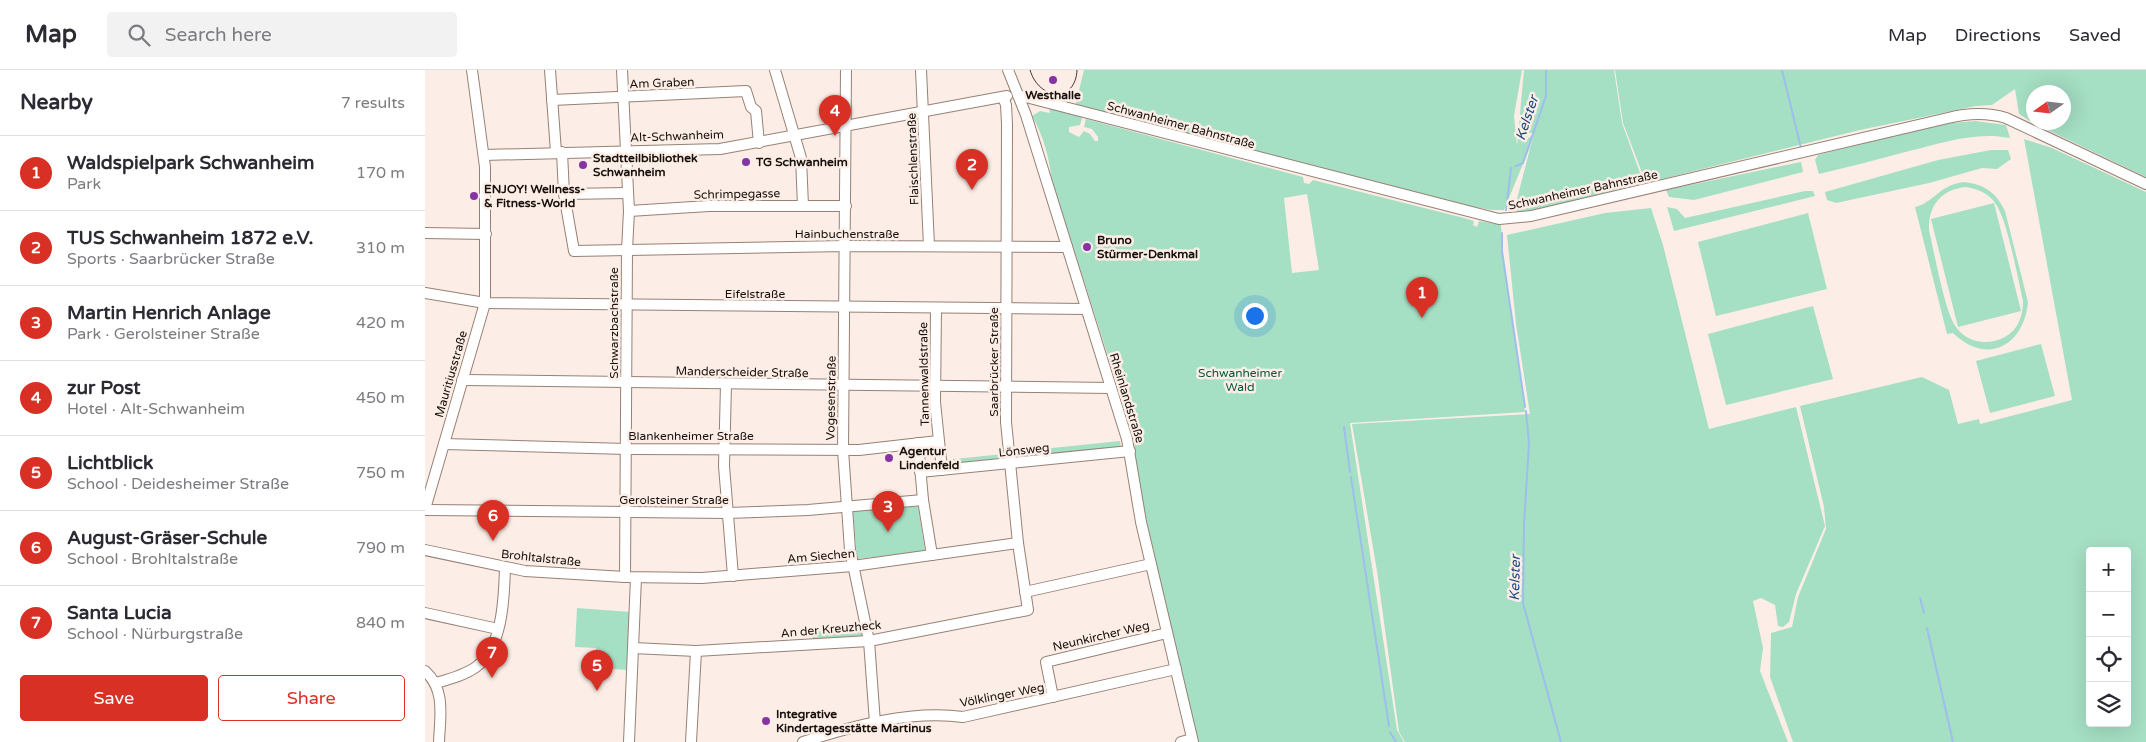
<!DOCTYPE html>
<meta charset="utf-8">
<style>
:root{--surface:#fff;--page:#f2f2f3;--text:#2b2b33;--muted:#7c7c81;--line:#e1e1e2;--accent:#d93025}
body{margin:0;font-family:"Varela Round",sans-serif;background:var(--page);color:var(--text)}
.controls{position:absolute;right:15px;bottom:15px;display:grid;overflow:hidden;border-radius:5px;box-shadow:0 5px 20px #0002}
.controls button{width:45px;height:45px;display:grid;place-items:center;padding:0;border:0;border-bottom:1px solid var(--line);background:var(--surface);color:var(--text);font:25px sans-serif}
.compass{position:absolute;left:1601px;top:15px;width:45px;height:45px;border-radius:50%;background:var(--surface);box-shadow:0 5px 20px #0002;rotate:256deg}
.you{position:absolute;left:829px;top:245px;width:18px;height:18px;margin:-12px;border:4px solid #fff;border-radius:50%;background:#1a73e8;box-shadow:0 0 0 8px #1a73e833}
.badge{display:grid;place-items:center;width:32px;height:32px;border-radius:50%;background:var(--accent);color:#fff;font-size:16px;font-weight:700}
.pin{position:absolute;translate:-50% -41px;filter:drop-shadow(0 1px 2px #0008)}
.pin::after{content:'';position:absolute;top:26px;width:18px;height:15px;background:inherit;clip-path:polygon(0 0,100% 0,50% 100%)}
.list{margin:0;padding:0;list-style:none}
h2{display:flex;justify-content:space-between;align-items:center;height:65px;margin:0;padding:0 20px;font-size:21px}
h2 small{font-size:16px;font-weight:400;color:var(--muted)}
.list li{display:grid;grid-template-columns:32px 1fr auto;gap:15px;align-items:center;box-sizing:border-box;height:75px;padding:0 20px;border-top:1px solid var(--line)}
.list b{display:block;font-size:19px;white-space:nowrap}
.list p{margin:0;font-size:16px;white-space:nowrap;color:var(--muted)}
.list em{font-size:16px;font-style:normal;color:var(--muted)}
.actions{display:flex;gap:10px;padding:15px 20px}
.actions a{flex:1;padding:11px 0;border:1px solid var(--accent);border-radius:5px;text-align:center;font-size:18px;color:var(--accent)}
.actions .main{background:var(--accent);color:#fff}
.icon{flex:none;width:28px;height:28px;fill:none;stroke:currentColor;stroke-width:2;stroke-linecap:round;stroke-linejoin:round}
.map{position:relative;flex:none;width:1721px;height:672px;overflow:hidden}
header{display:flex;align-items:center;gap:30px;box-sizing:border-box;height:70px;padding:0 25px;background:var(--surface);border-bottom:1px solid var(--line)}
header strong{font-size:24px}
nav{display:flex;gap:28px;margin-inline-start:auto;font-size:18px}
.search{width:350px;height:45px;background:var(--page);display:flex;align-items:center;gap:12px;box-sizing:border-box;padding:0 18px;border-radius:5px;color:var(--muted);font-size:19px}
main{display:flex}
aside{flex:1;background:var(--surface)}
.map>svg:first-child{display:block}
</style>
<header>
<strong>Map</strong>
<div class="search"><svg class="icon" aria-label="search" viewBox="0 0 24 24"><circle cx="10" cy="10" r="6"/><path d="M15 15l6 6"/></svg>Search here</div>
<nav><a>Map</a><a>Directions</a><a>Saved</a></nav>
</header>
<main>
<aside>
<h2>Nearby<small>7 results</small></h2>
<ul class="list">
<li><span class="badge">1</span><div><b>Waldspielpark Schwanheim</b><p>Park</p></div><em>170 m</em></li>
<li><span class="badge">2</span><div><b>TUS Schwanheim 1872 e.V.</b><p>Sports · Saarbrücker Straße</p></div><em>310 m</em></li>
<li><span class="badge">3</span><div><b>Martin Henrich Anlage</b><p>Park · Gerolsteiner Straße</p></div><em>420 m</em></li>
<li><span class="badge">4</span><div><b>zur Post</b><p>Hotel · Alt-Schwanheim</p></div><em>450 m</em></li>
<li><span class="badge">5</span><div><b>Lichtblick</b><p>School · Deidesheimer Straße</p></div><em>750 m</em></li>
<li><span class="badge">6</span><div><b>August-Gräser-Schule</b><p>School · Brohltalstraße</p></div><em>790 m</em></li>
<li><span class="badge">7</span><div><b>Santa Lucia</b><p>School · Nürburgstraße</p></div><em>840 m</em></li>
</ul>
<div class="actions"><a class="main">Save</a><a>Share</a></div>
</aside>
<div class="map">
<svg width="1721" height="672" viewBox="0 0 1721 672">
<rect width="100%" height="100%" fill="#fceee6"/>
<g fill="#a5dfc4" fill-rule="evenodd">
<polygon points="659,0 1097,0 1089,46 1092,76 1099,0 1189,0 1197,53 1219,114 1104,141 1092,141 1092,129 1109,63 1104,63 1100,71 1107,65 1105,77 1079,140 1067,140 1032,134 650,37"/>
<path d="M1190,0H1721V107L1608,53L1594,44L1590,19L1567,35L1551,36L1435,60L1221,113L1198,53ZM1638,22V52H1608V22Z"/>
<path d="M624,37L653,45L657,48L655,55L644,57V62L654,67L659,61L665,64L670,71H673V67L667,59L659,57L661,49L878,107L879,113L884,114L888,110L1039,148L1049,151L1048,155L1052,157L1054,151L1076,155L1078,189L1100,342L925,353L972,660L979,672H771L712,407L709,367L627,111C624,87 619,67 607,46L615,41L625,43ZM882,124L894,200L867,203L859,128Z"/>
<path d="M1550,51L1581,55L1585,68C1551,61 1517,73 1484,81C1454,89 1424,97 1394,104L1390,90L1393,85L1515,54Z"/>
<path d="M1599,69L1627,78L1721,122V672H1368L1345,607L1346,563L1367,557L1373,527L1401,459L1399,437L1375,336L1497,307L1524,320L1533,354L1554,349L1555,354L1647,330ZM1665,481H1702V653H1665Z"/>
<polygon points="1566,80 1583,80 1586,89 1572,99 1557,98 1504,113 1411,133 1402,130 1400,122 1513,90"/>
<polygon points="1376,92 1378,102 1269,130 1244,127 1241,120"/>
<path d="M1538,112C1559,114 1571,122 1580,141L1603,232C1599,276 1562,296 1528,263L1522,264L1490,137C1510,132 1513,116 1538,112ZM1540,117C1552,119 1563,122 1570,133C1582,148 1593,209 1598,231C1598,246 1593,260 1580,267C1563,276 1542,273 1531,257C1520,243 1509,181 1504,160C1503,136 1516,120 1540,117Z"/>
<polygon points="1380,121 1388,121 1390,126 1249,161 1242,137 1252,139 1260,148"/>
<polygon points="1569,133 1596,241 1533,257 1506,149"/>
<polygon points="1226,138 1238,175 1284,359 1371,337 1400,456 1371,524 1364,552 1358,557 1353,556 1350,535 1336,528 1328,531 1338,578 1335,601 1363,672 980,672 974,662 952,501 927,354 1105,344 1091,254 1082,165 1180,143"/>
<polygon points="1383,143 1402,219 1291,246 1273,172"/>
<polygon points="1388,236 1408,309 1301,335 1283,264"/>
<polygon points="1616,274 1630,326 1565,343 1551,291"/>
<polygon points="695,371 696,378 590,389 589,382"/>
<polygon points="578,384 578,390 521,396 520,390"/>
<polygon points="493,436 500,481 432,489 428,441"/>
<polygon points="152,538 206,542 204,600 170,598 171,578 150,577"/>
<polygon points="436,558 437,570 388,574 387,562"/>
</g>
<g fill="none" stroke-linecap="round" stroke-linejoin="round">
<g stroke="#9dbfec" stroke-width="2">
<polyline points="1357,0 1376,78"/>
<polyline points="1091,96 1098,93 1121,26 1121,0"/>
<polyline points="1081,140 1086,98"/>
<polyline points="1077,163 1077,181 1100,337"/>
<polyline points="1101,341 1104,373 1099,455 1098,533 1136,672"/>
<polyline points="919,357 925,402"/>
<polyline points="926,407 964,656"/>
<polyline points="1495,528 1499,543"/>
<polyline points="1502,558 1528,672"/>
<polyline points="965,662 971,672"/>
</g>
<defs>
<g id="minor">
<polyline points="125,0 131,82"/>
<polyline points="197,0 204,141 202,180 200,507"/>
<polyline points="350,0 376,88 378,136"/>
<polyline points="421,0 418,380 425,480 444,571 450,653"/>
<polyline points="496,0 504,176"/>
<polyline points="583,0 601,45 702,369 716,452 768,672"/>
<path d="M593,25L1074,149L1106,146L1523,48C1543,43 1561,42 1581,48L1721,114"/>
<polyline points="127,30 321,21 326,37 331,41 334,73"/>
<polyline points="137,82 139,124 149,181 420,176 642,177"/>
<polyline points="59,85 295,79 582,26"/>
<polyline points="139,124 203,123"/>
<polyline points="204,141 284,136 421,136"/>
<polyline points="0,163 61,164"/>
<polyline points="0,223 60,233 661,239"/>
<polyline points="511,238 510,332 517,400"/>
<polyline points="37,310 686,318"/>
<polyline points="301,314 299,396 308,506"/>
<polyline points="493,373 498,430 507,485"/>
<polyline points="19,374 202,379 434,380 513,371"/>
<polyline points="495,402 705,381"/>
<polyline points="0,439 60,233 60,97 47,0"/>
<polyline points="0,440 302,443 383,440 498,430"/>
<polyline points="0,480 100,501 200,507 277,508 428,496 593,473"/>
<polyline points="600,522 726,494"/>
<polyline points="0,543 73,559"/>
<polyline points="208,578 271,581 444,571 603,540 593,473 581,352 582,54 581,35 578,27"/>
<path d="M0,601C21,620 15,647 14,672"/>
<path d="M11,613C25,609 40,605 51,597C78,577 79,528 80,498"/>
<polyline points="628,627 621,592 742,563"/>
<polyline points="204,672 211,508"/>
<polyline points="266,672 271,581"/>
<path d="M378,672C428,656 485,640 538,647L751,599"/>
<polyline points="756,672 767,669"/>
</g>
</defs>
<use href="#minor" stroke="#978175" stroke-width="12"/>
<use href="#minor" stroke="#fff" stroke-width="10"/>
<path stroke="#3e3530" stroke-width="1" d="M605,0C614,31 651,33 652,0"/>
</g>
<g fill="#8634a3" stroke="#fceee6" stroke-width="2">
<circle cx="628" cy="10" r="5"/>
<circle cx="321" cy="92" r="5"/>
<circle cx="158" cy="95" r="5"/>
<circle cx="49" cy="126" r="5"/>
<circle cx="662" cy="177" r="5"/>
<circle cx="464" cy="388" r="5"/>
<circle cx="341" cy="651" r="5"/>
</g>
<g text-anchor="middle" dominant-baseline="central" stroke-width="5" stroke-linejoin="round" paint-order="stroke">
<g font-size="12" fill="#18100c" stroke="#fceee6">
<text transform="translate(237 13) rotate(-2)">Am Graben</text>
<text transform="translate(756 55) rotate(15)">Schwanheimer Bahnstraße</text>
<text transform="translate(252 66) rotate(-2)">Alt-Schwanheim</text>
<text transform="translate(488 89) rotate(-92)">Flaischlenstraße</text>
<text transform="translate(1158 120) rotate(-12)">Schwanheimer Bahnstraße</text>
<text transform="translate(312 124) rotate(-1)">Schrimpegasse</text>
<text x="422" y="164">Hainbuchenstraße</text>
<text x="330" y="224">Eifelstraße</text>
<text transform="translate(189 253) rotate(-90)">Schwarzbachstraße</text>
<text transform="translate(569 292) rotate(-90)">Saarbrücker Straße</text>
<text transform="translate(317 302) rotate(1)">Manderscheider Straße</text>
<text transform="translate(26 304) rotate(-74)">Mauritiusstraße</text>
<text transform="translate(499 304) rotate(-91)">Tannenwaldstraße</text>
<text transform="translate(406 328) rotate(-89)">Vogesenstraße</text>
<text transform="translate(702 328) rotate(73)">Rheinlandstraße</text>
<text x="266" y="366">Blankenheimer Straße</text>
<text transform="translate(599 380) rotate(-6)">Lönsweg</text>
<text x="249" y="430">Gerolsteiner Straße</text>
<text transform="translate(396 486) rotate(-5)">Am Siechen</text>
<text transform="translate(116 488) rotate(6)">Brohltalstraße</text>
<text transform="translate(406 559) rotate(-5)">An der Kreuzheck</text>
<text transform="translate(676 566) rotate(-13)">Neunkircher Weg</text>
<text transform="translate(577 625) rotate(-11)">Völklinger Weg</text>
</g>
<g font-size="12" font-weight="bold" fill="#18100c" stroke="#fceee6" text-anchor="start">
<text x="628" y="25" text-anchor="middle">Westhalle</text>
<text x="168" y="88">Stadtteilbibliothek<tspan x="168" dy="14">Schwanheim</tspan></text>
<text x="331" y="92">TG Schwanheim</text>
<text x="59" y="119">ENJOY! Wellness-<tspan x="59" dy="14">&amp; Fitness-World</tspan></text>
<text x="672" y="170">Bruno<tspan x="672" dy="14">Stürmer-Denkmal</tspan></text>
<text x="474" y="381">Agentur<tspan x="474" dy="14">Lindenfeld</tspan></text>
<text x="351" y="644">Integrative<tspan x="351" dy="14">Kindertagesstätte Martinus</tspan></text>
</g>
<g font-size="12" fill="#04573e" stroke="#fceee6">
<text x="815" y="303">Schwanheimer<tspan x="815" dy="14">Wald</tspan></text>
</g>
<g font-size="14" font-style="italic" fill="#214c84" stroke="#fceee6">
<text transform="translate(1102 48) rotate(-72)">Kelster</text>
<text transform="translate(1090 508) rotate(-89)">Kelster</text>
</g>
</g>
</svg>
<div class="controls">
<button>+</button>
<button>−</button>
<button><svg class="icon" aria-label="locate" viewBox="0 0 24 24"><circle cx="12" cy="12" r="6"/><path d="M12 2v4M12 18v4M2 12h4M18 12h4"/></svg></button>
<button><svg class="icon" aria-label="layers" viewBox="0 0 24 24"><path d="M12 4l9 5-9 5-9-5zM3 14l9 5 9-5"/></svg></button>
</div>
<svg class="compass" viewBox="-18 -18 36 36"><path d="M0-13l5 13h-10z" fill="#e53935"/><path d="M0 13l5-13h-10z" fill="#7c7c81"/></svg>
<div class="you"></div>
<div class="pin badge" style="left:997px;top:248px">1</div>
<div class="pin badge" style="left:547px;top:120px">2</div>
<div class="pin badge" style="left:463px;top:462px">3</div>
<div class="pin badge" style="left:410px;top:66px">4</div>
<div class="pin badge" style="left:172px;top:621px">5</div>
<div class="pin badge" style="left:68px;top:471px">6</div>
<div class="pin badge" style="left:67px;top:608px">7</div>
</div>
</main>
